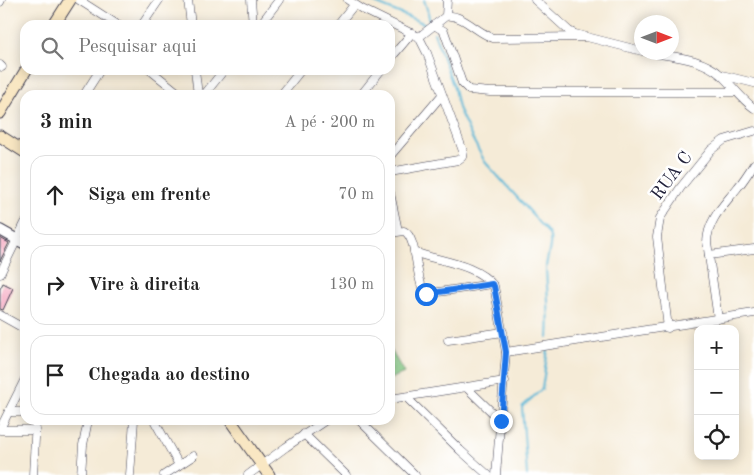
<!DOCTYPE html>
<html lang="pt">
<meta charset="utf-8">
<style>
:root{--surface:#fff;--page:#f6f6f6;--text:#222;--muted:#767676;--line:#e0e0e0}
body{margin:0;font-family:"Old Standard TT",serif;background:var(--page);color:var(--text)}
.controls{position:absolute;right:15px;bottom:15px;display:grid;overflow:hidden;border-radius:10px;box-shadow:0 2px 12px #0003}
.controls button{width:45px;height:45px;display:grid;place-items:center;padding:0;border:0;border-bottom:1px solid var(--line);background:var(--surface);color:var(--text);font:25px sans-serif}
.compass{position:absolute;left:634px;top:15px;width:45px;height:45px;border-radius:50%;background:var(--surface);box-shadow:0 2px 12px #0003;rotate:90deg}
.stop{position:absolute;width:15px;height:15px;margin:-11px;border:4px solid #1a73e8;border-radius:50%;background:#fff}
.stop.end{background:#1a73e8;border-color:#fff;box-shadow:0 1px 5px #0008}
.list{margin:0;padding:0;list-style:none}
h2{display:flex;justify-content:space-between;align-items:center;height:65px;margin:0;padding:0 20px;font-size:21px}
h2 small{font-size:16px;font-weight:400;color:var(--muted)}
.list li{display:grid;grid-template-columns:32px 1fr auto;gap:15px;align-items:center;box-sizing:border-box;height:80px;margin:0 10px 10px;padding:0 10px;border:1px solid var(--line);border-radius:15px}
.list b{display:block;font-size:19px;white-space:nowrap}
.list em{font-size:16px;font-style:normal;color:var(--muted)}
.icon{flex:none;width:28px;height:28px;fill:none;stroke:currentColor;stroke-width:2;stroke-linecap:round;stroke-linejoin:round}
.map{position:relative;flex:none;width:754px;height:475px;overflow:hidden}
.search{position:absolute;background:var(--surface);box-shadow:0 2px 12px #0003;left:20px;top:20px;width:375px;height:55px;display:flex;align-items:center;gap:12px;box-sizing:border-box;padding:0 18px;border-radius:15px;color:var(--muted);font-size:19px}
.panel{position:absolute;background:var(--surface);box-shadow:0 2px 12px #0003;left:20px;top:90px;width:375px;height:335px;border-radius:15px}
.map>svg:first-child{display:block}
</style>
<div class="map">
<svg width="754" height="475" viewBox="0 0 754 475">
<rect width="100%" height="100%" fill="#fff"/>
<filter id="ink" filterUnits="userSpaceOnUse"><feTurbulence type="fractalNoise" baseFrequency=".02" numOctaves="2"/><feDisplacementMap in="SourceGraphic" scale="10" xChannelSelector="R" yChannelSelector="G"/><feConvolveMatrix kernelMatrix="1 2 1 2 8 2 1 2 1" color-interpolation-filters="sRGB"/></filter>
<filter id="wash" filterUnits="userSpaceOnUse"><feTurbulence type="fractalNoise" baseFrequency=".0096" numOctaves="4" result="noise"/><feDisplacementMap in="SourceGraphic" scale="20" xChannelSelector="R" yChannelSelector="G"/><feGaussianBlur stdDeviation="1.12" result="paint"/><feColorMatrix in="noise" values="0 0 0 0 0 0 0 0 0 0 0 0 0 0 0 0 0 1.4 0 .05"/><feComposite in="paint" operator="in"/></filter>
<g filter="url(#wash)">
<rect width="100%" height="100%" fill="#f5ebd7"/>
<polygon fill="#88cc86" stroke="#557760" points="390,348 404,373 390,379"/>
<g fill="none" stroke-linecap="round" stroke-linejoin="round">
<g stroke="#58b7d7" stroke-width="2">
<polyline points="368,0 430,26"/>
<polyline points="424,0 428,12 430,24"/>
<path d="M434,33L454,88L458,108L472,138L485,162L534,216C537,224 548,229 550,237C552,247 546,259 546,268C547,292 550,314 548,338"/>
<polyline points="527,475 522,407 542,389 548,349"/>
</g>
</g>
<g id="blocks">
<g fill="#f4a0bb">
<polygon points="0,238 9,243 0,261"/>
<polygon points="3,283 13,288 3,310 0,309 0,289"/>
</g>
</g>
</g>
<g filter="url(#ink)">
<use href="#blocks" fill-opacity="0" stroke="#424052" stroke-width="1"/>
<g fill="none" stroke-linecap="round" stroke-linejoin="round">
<defs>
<g id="minor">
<polyline points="79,0 118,25"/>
<polyline points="188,0 191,25"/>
<polyline points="251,0 253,25"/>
<polyline points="348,0 362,9 419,37 427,53 463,151 462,157 458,160 390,172"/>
<polyline points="535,0 569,31 575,34 642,51"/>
<polyline points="0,2 1,0"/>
<polyline points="446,16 447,0"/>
<polyline points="142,25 159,0"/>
<polyline points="260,25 279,0"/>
<polyline points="338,25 354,5"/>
<polyline points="434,25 444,31 462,83 469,90 490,92 736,92"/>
<path d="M419,37L446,16C463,14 477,33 493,38L584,37"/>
<path d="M647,52C672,57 701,57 721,75C732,85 741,99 754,108"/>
<polyline points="390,59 412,33"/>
<polyline points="0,65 2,67"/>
<polyline points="150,70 181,95"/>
<polyline points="195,70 198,95"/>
<polyline points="722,75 754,83"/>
<polyline points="84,95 100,70"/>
<polyline points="204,95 224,70"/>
<polyline points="281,95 301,70"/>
<polyline points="361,95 381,70"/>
<polyline points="390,156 442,95"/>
<polyline points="390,193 398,231"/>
<path d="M390,233L404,231C418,238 415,279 425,294L492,284"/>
<path d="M414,252C440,262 475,263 494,286L506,352L496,475"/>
<polyline points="709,255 754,249"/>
<polyline points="0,274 25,223"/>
<polyline points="0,315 25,329"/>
<path d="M718,319L707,242C708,219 724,205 738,187C744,180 749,172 754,164"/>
<polyline points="668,328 657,237 660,218 681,187 711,150 724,140 754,131"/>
<polyline points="448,340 503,332"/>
<polyline points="506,352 754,313"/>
<polyline points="466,387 501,421"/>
<polyline points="406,397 460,450 488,475"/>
<polyline points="390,399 505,381"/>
<polyline points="9,412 25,412"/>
<polyline points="154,420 179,465"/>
<polyline points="359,420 415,475"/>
<polyline points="0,429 25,379"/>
<polyline points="0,430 36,430"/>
<polyline points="304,434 346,475"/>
<polyline points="33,475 36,420"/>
<polyline points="81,475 83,445 88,420"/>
<polyline points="130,475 134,420"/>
<polyline points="164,475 193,456"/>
<polyline points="248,475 286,447 326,420"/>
</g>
<polyline id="tertiary" points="0,230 25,244"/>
<g id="secondary">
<polyline points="54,25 70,0"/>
<polyline points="0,113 26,70"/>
<polyline points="0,136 25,152"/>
<polyline points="230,420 269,475"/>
</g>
</defs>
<use href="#minor" stroke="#424052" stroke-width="9"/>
<use href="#tertiary" stroke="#424052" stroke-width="12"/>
<use href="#secondary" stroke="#424052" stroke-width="13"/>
<use href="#minor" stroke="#fff" stroke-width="8"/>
<use href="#tertiary" stroke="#fff" stroke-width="10"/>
<use href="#secondary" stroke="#f9e7c3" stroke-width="11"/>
</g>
</g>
<g fill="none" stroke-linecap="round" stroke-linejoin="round" filter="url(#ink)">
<polyline stroke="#1a73e8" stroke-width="6" points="426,294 492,284 494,286 506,352 501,421"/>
</g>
<g text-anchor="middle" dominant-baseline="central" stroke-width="5" stroke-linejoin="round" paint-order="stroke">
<g font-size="18" fill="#22223b" stroke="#fff">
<text transform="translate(672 176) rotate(-53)">RUA C</text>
</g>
</g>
</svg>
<div class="controls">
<button>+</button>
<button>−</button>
<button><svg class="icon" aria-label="locate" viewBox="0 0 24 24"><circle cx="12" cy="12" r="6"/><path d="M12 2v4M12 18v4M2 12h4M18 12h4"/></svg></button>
</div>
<svg class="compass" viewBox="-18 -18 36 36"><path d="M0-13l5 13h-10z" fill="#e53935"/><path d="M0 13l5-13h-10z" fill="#767676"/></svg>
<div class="stop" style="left:426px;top:294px"></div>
<div class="stop end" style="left:501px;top:421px"></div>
<div class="search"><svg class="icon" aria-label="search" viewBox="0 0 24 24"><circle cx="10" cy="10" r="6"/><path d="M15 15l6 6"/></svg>Pesquisar aqui</div>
<section class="panel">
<h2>3 min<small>A pé · 200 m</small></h2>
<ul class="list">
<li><svg class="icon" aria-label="ahead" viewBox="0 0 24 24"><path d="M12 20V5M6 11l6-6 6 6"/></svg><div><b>Siga em frente</b></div><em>70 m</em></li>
<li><svg class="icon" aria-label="right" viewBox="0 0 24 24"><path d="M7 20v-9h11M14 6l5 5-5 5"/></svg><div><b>Vire à direita</b></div><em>130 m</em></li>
<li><svg class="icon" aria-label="arrive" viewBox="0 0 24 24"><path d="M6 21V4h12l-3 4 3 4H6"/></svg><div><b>Chegada ao destino</b></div></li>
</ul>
</section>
</div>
